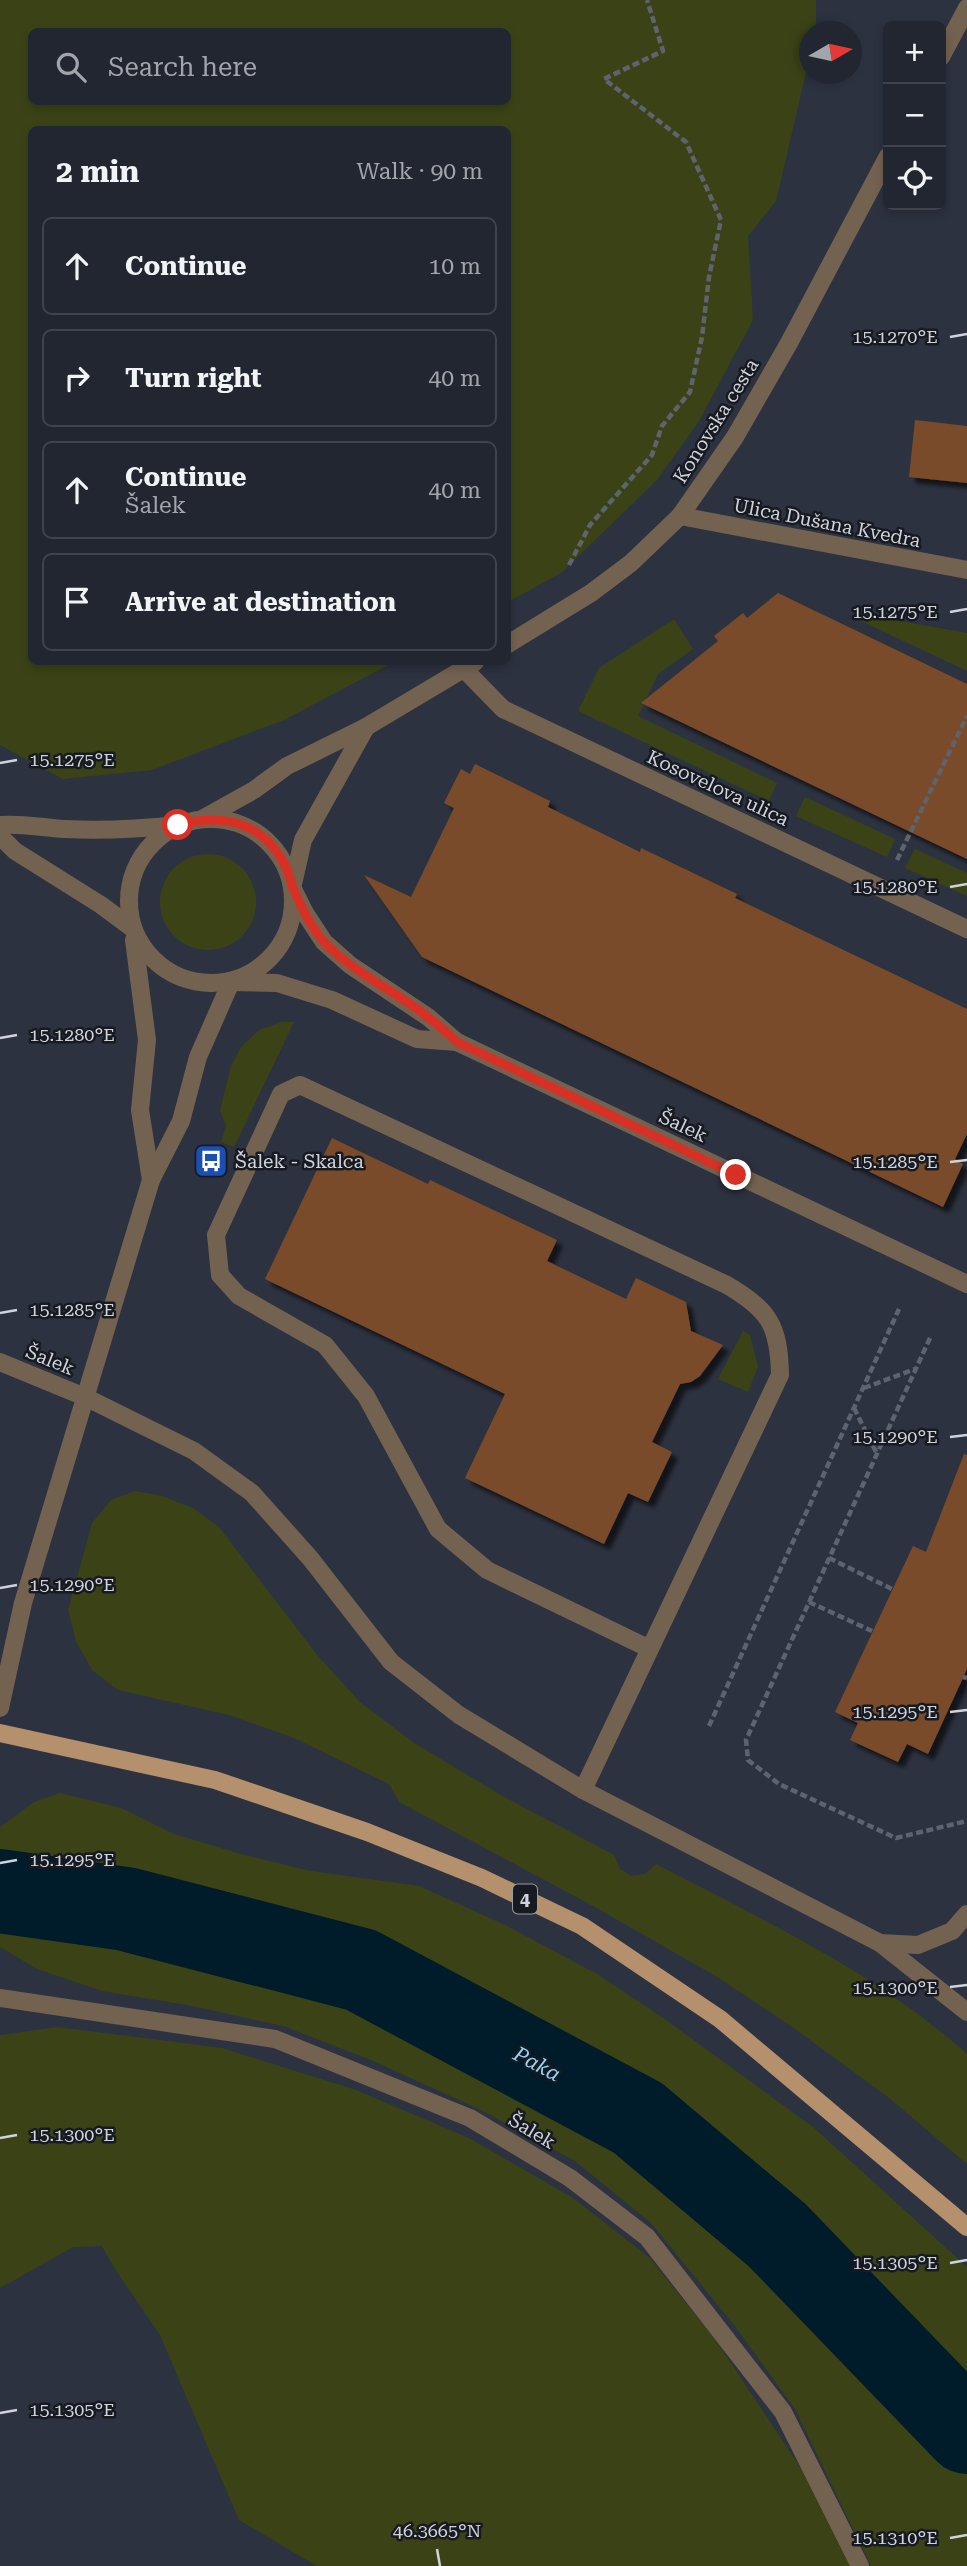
<!DOCTYPE html>
<meta charset="utf-8">
<style>
:root{--surface:#222630;--page:#2e323c;--text:#f1f3f6;--muted:#a2a5ab;--line:#3f434c}
body{margin:0;font-family:"Roboto Serif",serif;background:var(--page);color:var(--text)}
.controls{position:absolute;right:21px;top:21px;display:grid;overflow:hidden;border-radius:10px;box-shadow:0 4px 10px #0003}
.controls button{width:63px;height:63px;display:grid;place-items:center;padding:0;border:0;border-bottom:2px solid var(--line);background:var(--surface);color:var(--text);font:35px sans-serif}
.compass{position:absolute;left:799px;top:21px;width:63px;height:63px;border-radius:50%;background:var(--surface);box-shadow:0 4px 10px #0003;rotate:81deg}
.stop{position:absolute;width:21px;height:21px;margin:-16px;border:5px solid #d93025;border-radius:50%;background:#fff}
.stop.end{background:#d93025;border-color:#fff;box-shadow:0 2px 7px #0008}
.list{margin:0;padding:0;list-style:none}
h2{display:flex;justify-content:space-between;align-items:center;height:91px;margin:0;padding:0 28px;font-size:30px}
h2 small{font-size:23px;font-weight:400;color:var(--muted)}
.list li{display:grid;grid-template-columns:46px 1fr auto;gap:21px;align-items:center;box-sizing:border-box;height:98px;margin:0 14px 14px;padding:0 14px;border:2px solid var(--line);border-radius:10px}
.list b{display:block;font-size:26px;white-space:nowrap}
.list p{margin:0;font-size:23px;white-space:nowrap;color:var(--muted)}
.list em{font-size:23px;font-style:normal;color:var(--muted)}
.icon{flex:none;width:38px;height:38px;fill:none;stroke:currentColor;stroke-width:2;stroke-linecap:round;stroke-linejoin:round}
.map{position:relative;flex:none;width:967px;height:2566px;overflow:hidden}
.search{position:absolute;background:var(--surface);box-shadow:0 4px 10px #0003;left:28px;top:28px;width:483px;height:77px;display:flex;align-items:center;gap:18px;box-sizing:border-box;padding:0 24px;border-radius:10px;color:var(--muted);font-size:26px}
.panel{position:absolute;background:var(--surface);box-shadow:0 4px 10px #0003;left:28px;top:126px;width:483px;height:539px;border-radius:10px}
.map>svg:first-child{display:block}
</style>
<div class="map">
<svg width="967" height="2566" viewBox="0 0 967 2566">
<defs>
<filter id="shadow"><feDropShadow dx="6" dy="6" stdDeviation="2" flood-color="#0009"/></filter>
</defs>
<rect width="100%" height="100%" fill="#2d3240"/>
<g fill="#3b4316" fill-rule="evenodd">
<path d="M0,0H816V28L815,31L810,32L809,60L776,201L748,236L753,320L699,421L657,480L561,573L508,602V130H32V662H394L284,720L152,770L63,779L0,745ZM32,32H508V102H32Z"/>
<polygon points="861,614 967,633 967,671 859,620"/>
<polygon points="674,619 693,649 658,674 638,716 777,783 769,801 578,711 599,668"/>
<polygon points="805,797 895,839 887,857 796,816"/>
<polygon points="915,849 967,873 967,896 905,868"/>
<circle cx="208" cy="902" r="48"/>
<polygon points="282,1022 294,1022 234,1147 221,1142 226,1126 220,1110 231,1066 241,1047 259,1030"/>
<polygon points="743,1331 750,1335 758,1366 748,1392 718,1379"/>
<path d="M135,1491L162,1496L193,1508L219,1527L318,1656L360,1702L414,1743L506,1798L614,1855L620,1869L631,1876L645,1874L656,1864C763,1920 876,1972 967,2054V2164L888,2097L791,2026L714,1975L595,1907L399,1802L389,1784L294,1738L229,1715L118,1690L92,1670L76,1641L68,1610L92,1523L111,1500Z"/>
<polygon points="60,1793 121,1808 174,1834 241,1854 311,1871 419,1886 505,1925 597,1974 659,2015 813,2127 967,2267 967,2399 752,2192 630,2094 478,2011 329,1943 143,1888 0,1866 0,1827 34,1802"/>
<polygon points="0,1915 128,1925 200,1942 363,1992 621,2125 717,2200 753,2234 743,2255 878,2382 967,2456 967,2566 871,2566 795,2409 734,2325 651,2223 575,2161 481,2110 371,2060 283,2026 187,2005 102,1991 37,1969 0,1947"/>
<polygon points="57,2027 222,2048 356,2090 469,2138 573,2198 650,2258 717,2342 806,2476 851,2566 317,2566 239,2520 160,2335 115,2269 102,2246 73,2247 0,2288 0,2035"/>
</g>
<g fill="none" stroke-linecap="round" stroke-linejoin="round">
<polyline stroke="#001b29" stroke-width="84" points="0,1891 126,1909 361,1970 638,2118 777,2235 967,2432"/>
</g>
<g fill="#794c29" filter="url(#shadow)">
<polygon points="915,420 967,426 967,483 909,477"/>
<polygon points="778,593 967,684 967,859 641,703 718,641 714,636 743,613 747,618"/>
<polygon points="475,764 550,801 548,807 640,852 641,848 737,894 735,898 967,1009 967,1134 955,1159 963,1164 943,1207 422,957 364,875 411,897 454,808 444,803 461,769 470,774"/>
<polygon points="332,1138 428,1184 430,1180 557,1240 547,1261 626,1299 636,1278 686,1302 691,1331 723,1345 700,1376 691,1382 680,1384 652,1442 672,1452 648,1502 628,1493 604,1544 465,1478 505,1394 265,1279"/>
<polygon points="964,1454 967,1455 967,1669 928,1754 907,1744 898,1762 850,1740 858,1723 835,1712 913,1546 926,1552"/>
</g>
<g fill="none" stroke-linecap="round" stroke-linejoin="round">
<g stroke="#5e636f" stroke-width="4.5" stroke-dasharray="7 3.5" stroke-linecap="butt">
<polyline points="569,565 590,525 652,455 662,426 690,392 702,337 709,277 721,220 686,142 604,79 663,51 647,0"/>
<polyline points="897,860 967,716"/>
<polyline points="930,1338 746,1740 748,1760 779,1784 896,1838 967,1821"/>
<polyline points="864,1388 915,1369"/>
<polyline points="854,1408 877,1454"/>
<polyline points="829,1558 892,1589"/>
<polyline points="809,1602 872,1631"/>
<polyline points="963,1677 967,1678"/>
<polyline points="709,1726 899,1309"/>
</g>
<g stroke="#746251" stroke-width="18">
<path d="M583,1790L780,1375C779,1325 769,1310 727,1285L300,1085L281,1094L216,1235L220,1275L239,1296L325,1345L366,1396L438,1529L487,1570L650,1649"/>
<polyline points="880,1943 918,1945 952,1931 967,1914"/>
</g>
<g stroke="#746251" stroke-width="18">
<polyline points="680,516 967,570"/>
<polyline points="463,668 503,709 967,929"/>
<path d="M0,825C24,823 42,828 65,829C103,831 140,829 179,825"/>
<polyline points="0,836 15,851 101,905 132,928"/>
<polyline points="292,887 305,913 324,942 350,965 428,1017 457,1042 967,1284"/>
<polyline points="231,982 277,983 332,1000 417,1039 457,1042"/>
<polyline points="0,1362 85,1397 194,1451 252,1493 310,1558 391,1662 459,1715 583,1790 880,1943 967,2012"/>
<polyline points="0,1998 275,2039 470,2118 570,2178 647,2237 783,2412 860,2566"/>
</g>
<g stroke="#746251" stroke-width="18">
<polyline points="941,57 967,8"/>
<polyline points="508,644 591,593 631,563 680,516 735,437 789,343 888,156"/>
<circle cx="211" cy="901" r="82"/>
<polyline points="202,819 254,790 287,766 366,727 475,662"/>
<polyline points="293,884 303,840 366,727"/>
<polyline points="134,940 147,1040 140,1110 151,1180"/>
<polyline points="0,1708 23,1603 151,1180 181,1121 198,1057 231,982"/>
</g>
<polyline stroke="#b4906c" stroke-width="18" points="0,1733 215,1780 367,1832 482,1878 582,1926 720,2019 967,2227"/>
</g>
<g fill="none" stroke-linecap="round" stroke-linejoin="round">
<path stroke="#d93025" stroke-width="9" d="M178,825C221,813 261,821 284,863C288,870 290,880 293,888C301,906 311,928 325,943C355,974 396,991 429,1018C439,1025 448,1034 457,1042L736,1175"/>
</g>
<path fill="none" stroke="#d0d3dc" stroke-width="2.5" d="M950,337L967,334M950,612L967,609M0,763L17,760M950,887L967,884M0,1038L17,1035M950,1162L967,1160M0,1313L17,1310M950,1437L967,1435M0,1588L17,1585M950,1712L967,1710M0,1863L17,1860M950,1987L967,1985M0,2138L17,2135M950,2263L967,2260M0,2413L17,2410M950,2538L967,2535M437,2549L440,2566"/>
<defs>
<symbol id="bus-square" viewBox="-11 -11 22 22"><rect x="-9" y="-9" width="18" height="18" rx="4" fill="#1a4fb4" stroke="#171a20"/><path d="M-5-6H5V4H4V6H2V4H-2V6H-4V4H-5ZM-3.5-4V0h7V-4ZM-3.5 1.2v1.5H-2V1.2ZM2 1.2v1.5H3.5V1.2Z" fill="#fff"/></symbol>
</defs>
<g fill-rule="evenodd">
<use href="#bus-square" x="192" y="1142" width="38" height="38"/>
</g>
<g text-anchor="middle" dominant-baseline="central" stroke-width="5" stroke-linejoin="round" paint-order="stroke">
<rect fill="#171a20" stroke="#989ca4" stroke-width="2" x="513" y="1884.5" width="24" height="29" rx="5"/>
<g font-size="18" font-weight="bold" fill="#d0d3dc">
<text x="525" y="1899">4</text>
</g>
<g font-size="19" fill="#d0d3dc" stroke="#171a20">
<text transform="translate(716 421) rotate(-58)">Konovska cesta</text>
<text transform="translate(827 523) rotate(11)">Ulica Dušana Kvedra</text>
<text transform="translate(718 788) rotate(25)">Kosovelova ulica</text>
<text transform="translate(683 1126) rotate(25)">Šalek</text>
<text transform="translate(50 1360) rotate(22)">Šalek</text>
<text transform="translate(532 2131) rotate(31)">Šalek</text>
</g>
<g font-size="19" fill="#d0d3dc" stroke="#171a20" text-anchor="start">
<text x="235" y="1161">Šalek - Skalca</text>
</g>
<g font-size="21" font-style="italic" fill="#8ed5f8" stroke="#171a20">
<text transform="translate(537 2064) rotate(28)">Paka</text>
</g>
</g>
<g font-size="18" text-anchor="middle" fill="#d0d3dc" stroke="#171a20" stroke-width="5" stroke-linejoin="round" paint-order="stroke">
<text x="895" y="343">15.1270°E</text>
<text x="895" y="618">15.1275°E</text>
<text x="72" y="766">15.1275°E</text>
<text x="895" y="893">15.1280°E</text>
<text x="72" y="1041">15.1280°E</text>
<text x="895" y="1168">15.1285°E</text>
<text x="72" y="1316">15.1285°E</text>
<text x="895" y="1443">15.1290°E</text>
<text x="72" y="1591">15.1290°E</text>
<text x="895" y="1718">15.1295°E</text>
<text x="72" y="1866">15.1295°E</text>
<text x="895" y="1994">15.1300°E</text>
<text x="72" y="2141">15.1300°E</text>
<text x="895" y="2269">15.1305°E</text>
<text x="72" y="2416">15.1305°E</text>
<text x="437" y="2537">46.3665°N</text>
<text x="895" y="2544">15.1310°E</text>
</g>
</svg>
<div class="controls">
<button>+</button>
<button>−</button>
<button><svg class="icon" aria-label="locate" viewBox="0 0 24 24"><circle cx="12" cy="12" r="6"/><path d="M12 2v4M12 18v4M2 12h4M18 12h4"/></svg></button>
</div>
<svg class="compass" viewBox="-18 -18 36 36"><path d="M0-13l5 13h-10z" fill="#e53935"/><path d="M0 13l5-13h-10z" fill="#a2a5ab"/></svg>
<div class="stop" style="left:178px;top:825px"></div>
<div class="stop end" style="left:736px;top:1175px"></div>
<div class="search"><svg class="icon" aria-label="search" viewBox="0 0 24 24"><circle cx="10" cy="10" r="6"/><path d="M15 15l6 6"/></svg>Search here</div>
<section class="panel">
<h2>2 min<small>Walk · 90 m</small></h2>
<ul class="list">
<li><svg class="icon" aria-label="ahead" viewBox="0 0 24 24"><path d="M12 20V5M6 11l6-6 6 6"/></svg><div><b>Continue</b></div><em>10 m</em></li>
<li><svg class="icon" aria-label="right" viewBox="0 0 24 24"><path d="M7 20v-9h11M14 6l5 5-5 5"/></svg><div><b>Turn right</b></div><em>40 m</em></li>
<li><svg class="icon" aria-label="ahead" viewBox="0 0 24 24"><path d="M12 20V5M6 11l6-6 6 6"/></svg><div><b>Continue</b><p>Šalek</p></div><em>40 m</em></li>
<li><svg class="icon" aria-label="arrive" viewBox="0 0 24 24"><path d="M6 21V4h12l-3 4 3 4H6"/></svg><div><b>Arrive at destination</b></div></li>
</ul>
</section>
</div>
